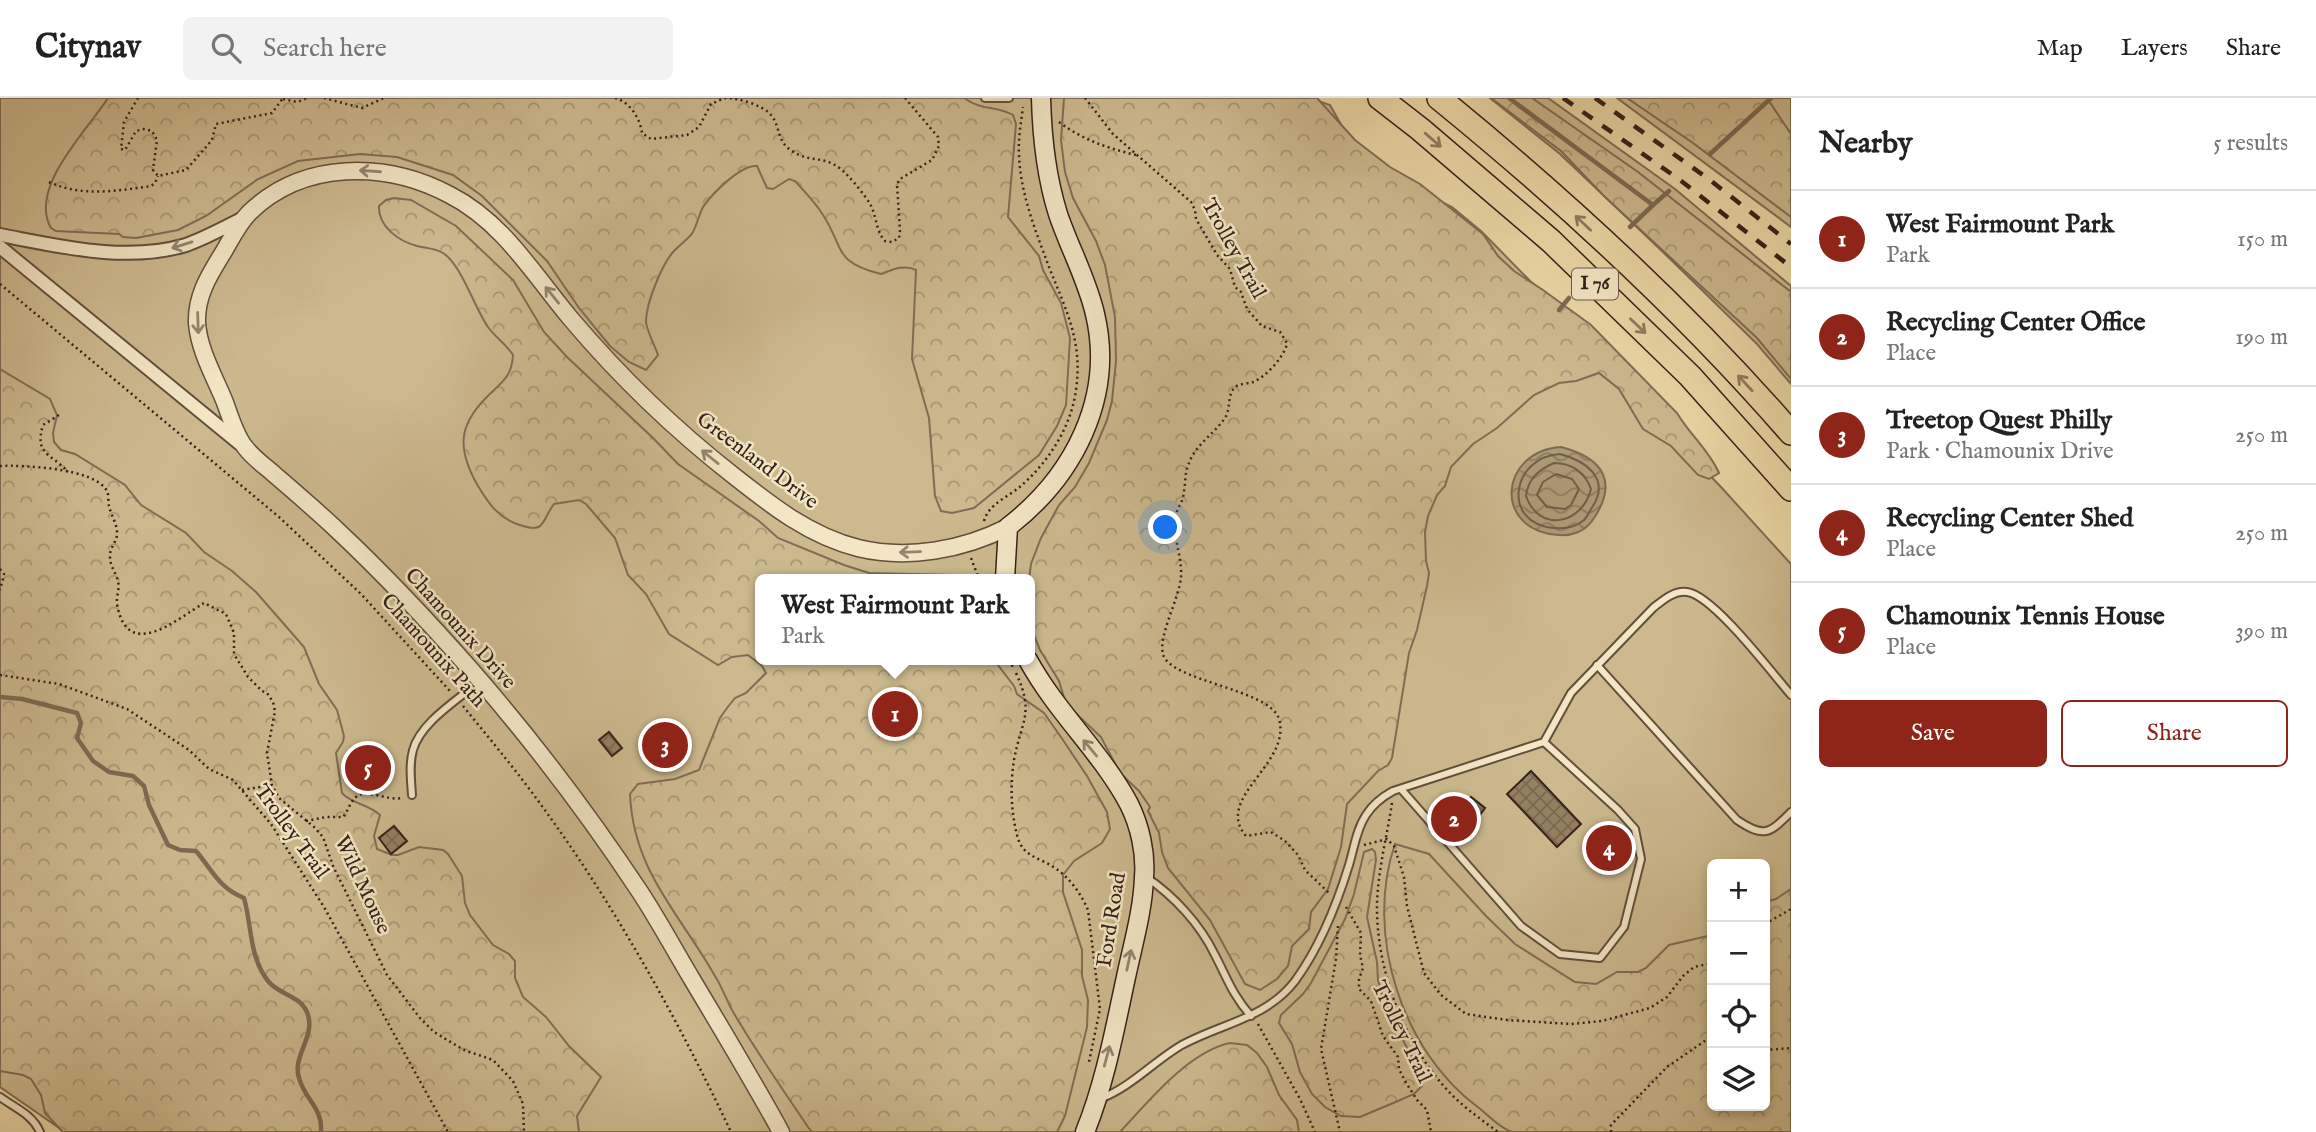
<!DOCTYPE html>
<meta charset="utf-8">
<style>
:root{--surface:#fff;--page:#f2f2f2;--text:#222;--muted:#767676;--line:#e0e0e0;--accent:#8f2418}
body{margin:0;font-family:"IM FELL English",serif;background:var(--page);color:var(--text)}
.controls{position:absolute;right:21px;bottom:21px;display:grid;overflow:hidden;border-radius:10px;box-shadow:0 4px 10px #0003}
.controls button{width:63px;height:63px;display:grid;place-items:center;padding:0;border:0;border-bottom:2px solid var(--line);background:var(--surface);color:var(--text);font:35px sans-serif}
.you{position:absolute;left:1166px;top:430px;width:24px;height:24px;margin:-18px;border:5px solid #fff;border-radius:50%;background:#1a73e8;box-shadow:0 0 0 10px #1a73e833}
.badge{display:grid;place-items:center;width:46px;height:46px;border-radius:50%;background:var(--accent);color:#fff;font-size:23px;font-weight:700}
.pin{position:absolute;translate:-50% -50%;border:4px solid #fff;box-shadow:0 2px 7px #0006}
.popup{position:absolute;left:755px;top:476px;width:280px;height:91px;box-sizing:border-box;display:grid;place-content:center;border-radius:10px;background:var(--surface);filter:drop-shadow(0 2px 5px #0005);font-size:23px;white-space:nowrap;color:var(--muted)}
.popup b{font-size:26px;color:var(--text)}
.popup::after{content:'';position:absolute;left:50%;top:100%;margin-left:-14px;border:14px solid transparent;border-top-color:var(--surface)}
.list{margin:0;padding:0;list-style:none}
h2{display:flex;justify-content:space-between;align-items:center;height:91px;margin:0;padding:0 28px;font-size:30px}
h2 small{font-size:23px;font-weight:400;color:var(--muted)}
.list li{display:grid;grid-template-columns:46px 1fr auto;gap:21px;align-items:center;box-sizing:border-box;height:98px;padding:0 28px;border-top:2px solid var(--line)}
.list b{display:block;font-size:26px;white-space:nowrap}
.list p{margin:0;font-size:23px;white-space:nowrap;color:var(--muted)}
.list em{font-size:23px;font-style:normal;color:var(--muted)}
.actions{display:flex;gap:14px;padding:21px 28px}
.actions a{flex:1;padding:16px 0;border:2px solid var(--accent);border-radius:10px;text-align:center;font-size:24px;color:var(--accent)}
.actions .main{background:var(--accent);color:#fff}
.icon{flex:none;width:38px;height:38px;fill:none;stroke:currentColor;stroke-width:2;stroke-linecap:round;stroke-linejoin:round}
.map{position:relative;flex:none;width:1791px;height:1034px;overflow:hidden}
header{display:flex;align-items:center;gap:42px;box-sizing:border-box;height:98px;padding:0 35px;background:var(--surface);border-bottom:2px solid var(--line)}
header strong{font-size:33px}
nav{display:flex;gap:38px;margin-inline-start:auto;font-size:24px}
.search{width:490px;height:63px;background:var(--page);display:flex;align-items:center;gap:18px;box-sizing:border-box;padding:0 24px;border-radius:10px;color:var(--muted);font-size:26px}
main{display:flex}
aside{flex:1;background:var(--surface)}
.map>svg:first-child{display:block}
</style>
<header>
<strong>Citynav</strong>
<div class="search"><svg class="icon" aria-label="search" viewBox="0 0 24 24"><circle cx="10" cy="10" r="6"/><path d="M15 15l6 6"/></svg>Search here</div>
<nav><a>Map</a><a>Layers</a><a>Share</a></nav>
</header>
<main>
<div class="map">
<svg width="1791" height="1034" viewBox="0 0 1791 1034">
<defs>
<pattern id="forest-crowns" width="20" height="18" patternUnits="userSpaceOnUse" patternTransform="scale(1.75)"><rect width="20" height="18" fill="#ccb98e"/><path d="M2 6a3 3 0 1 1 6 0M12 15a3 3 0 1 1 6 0" fill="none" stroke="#a69673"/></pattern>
<pattern id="water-waves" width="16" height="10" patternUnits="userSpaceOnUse" patternTransform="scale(1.75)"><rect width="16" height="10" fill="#ad9a76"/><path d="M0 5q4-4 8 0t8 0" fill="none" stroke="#8e7d60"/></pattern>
<pattern id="building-cross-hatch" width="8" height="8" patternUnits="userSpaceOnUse" patternTransform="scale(1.75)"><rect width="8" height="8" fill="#948062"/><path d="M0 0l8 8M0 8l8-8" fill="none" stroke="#7a6850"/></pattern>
</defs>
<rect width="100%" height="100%" fill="#ebd8a6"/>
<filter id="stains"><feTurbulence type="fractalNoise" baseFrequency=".00286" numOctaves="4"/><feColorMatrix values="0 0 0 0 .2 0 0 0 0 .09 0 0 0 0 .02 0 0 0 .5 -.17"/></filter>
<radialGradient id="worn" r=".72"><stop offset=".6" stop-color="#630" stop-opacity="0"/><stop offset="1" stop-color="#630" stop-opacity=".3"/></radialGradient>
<g fill="#ccb98e" stroke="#806d54" stroke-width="2" fill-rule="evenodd">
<path d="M0,0H1310L1330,7L1347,37L1399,83L1452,109L1481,133L1591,245L1622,286L1721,389L1791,466V1034H65L0,989ZM760,481H1030V562H760ZM1712,766H1765V1008H1712Z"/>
<polygon points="1490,0 1548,0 1675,91 1791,188 1791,286 1757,246 1664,155 1560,56"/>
<polygon points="1617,0 1791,0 1791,129"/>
</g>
<g fill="url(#forest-crowns)" stroke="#806d54" stroke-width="2">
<path d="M108,0H964C982,13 995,7 1013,17L1016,26L1008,119L1039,158L1043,172L1061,205L1070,240L1066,307L1057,328L1039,357L974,410L952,415L941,413L935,398L929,320L912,261L916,172C904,166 892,172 881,176C833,164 845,151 823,117C816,105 804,93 795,83L789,81L773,91L767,90L757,68C741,66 712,96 703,109C699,117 697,126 693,134C689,141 680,146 674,153C662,166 647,203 646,222C645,229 655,248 658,257L646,272L629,264L610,248L579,210L547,163L482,98L453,77L397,59L360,56L298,63L258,81L206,118L178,132L136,140L123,139L119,136L56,133L51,130C28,90 87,33 108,0Z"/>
<path d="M1064,0H1317L1355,42L1390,69L1420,86L1483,136L1498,158L1514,173L1543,192L1591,227L1677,315C1690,337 1709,352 1719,375L1709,381L1698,377L1671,348L1643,331L1619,291L1599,275L1576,283L1559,285L1534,297L1497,330L1473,346L1451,369L1445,388L1437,397L1428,418L1425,434L1426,463L1429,475L1427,488L1417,532L1409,555L1392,660L1388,667L1378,673L1347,706L1341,749L1328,791L1311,814L1309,831L1292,848L1288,868L1277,881L1260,892L1245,886L1210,822L1168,770L1162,754L1159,735L1148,713L1150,709L1139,693L1120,675L1101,639L1066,606L1059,583L1040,552L1030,527L1029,481L1031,466L1041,440L1059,407L1075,389L1089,365L1107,322L1112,303L1116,263L1115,219L1105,167L1096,143L1073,100L1065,74L1061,42Z"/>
<polygon points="1491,0 1532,0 1638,74 1791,194 1791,281 1757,240 1603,97 1561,53"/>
<polygon points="1627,0 1767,0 1791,36 1791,119 1693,45"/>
<path d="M394,100L411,102L456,128L513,182L544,234L567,259L653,340L678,366L759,423L778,440L844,467L869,475L955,477L961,481H760V562H994L1014,588L1017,596L1044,615L1063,642L1087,678L1107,714L1110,731L1102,745L1074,763L1063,777V794L1082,852V878L1088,902L1087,929L1065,1018L1057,1034H812L808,1029C782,990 755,952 732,912C726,901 722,889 715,878C680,816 633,773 630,696L638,686L675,681L699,672L720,620L727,610L735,600L746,595L766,575L762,568L748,557L732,559L718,567L669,536L646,496L628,477L615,440L586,406L579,402L554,406C541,423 546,436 520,427C498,420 489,406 478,388C455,348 459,324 493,293C506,281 512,275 513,257C506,246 495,239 488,229C475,211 461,166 443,155C435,150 425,150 417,148C398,143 378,128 379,108L386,102Z"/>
<path d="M0,271L50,301L57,317L53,335L54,344L61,352L75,356L125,387L141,407L186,435L204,454L232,473L256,494L304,549L319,586L337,612L344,638L343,644L336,655L342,695C352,706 368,706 380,717L374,738L377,751L392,757H398L419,749L443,752L448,756L462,778L465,805L470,817L493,847L509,856L515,863V880L523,899L546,919L569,948L601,979L577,1018L579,1034H63L45,1015L41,997L31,981L23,977L0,973Z"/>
<path d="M1395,746L1429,756L1486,818L1515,846L1575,884L1596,886L1617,874H1638L1646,870L1669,847L1712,837V1008H1765V804L1776,801L1791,791V1034C1725,1034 1659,1034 1593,1034C1572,1034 1533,1034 1513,1034C1502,1032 1488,1017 1479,1010C1402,954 1364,836 1395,746Z"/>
<polygon points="1372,751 1375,754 1376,762 1367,819 1377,864 1378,882 1385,906 1423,982 1422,988 1414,996 1398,1003 1360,1019 1341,1018 1325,1009 1312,996 1300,974 1292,946 1279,925 1281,917 1303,896 1311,885 1345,821 1354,796 1364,754"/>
<path d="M1230,945L1247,947L1257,955L1267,969L1279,997L1297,1022L1299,1034H1120C1148,1004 1188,954 1230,945Z"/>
</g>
<path fill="url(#water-waves)" stroke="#7d6a51" stroke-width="2" d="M1561,349C1604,360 1619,385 1592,423C1584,434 1571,438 1559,437C1492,433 1499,353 1561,349Z"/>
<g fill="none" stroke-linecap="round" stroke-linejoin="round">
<g stroke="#715e48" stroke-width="2">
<path d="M1560,356C1586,363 1610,380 1593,408C1590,412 1588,418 1584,422C1575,430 1565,431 1554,430C1501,426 1511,359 1560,356Z"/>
<path d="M1554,365C1571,365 1585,374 1591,391C1582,427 1539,435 1526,398C1528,381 1538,372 1554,365Z"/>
<polygon points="1556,376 1572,381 1579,391 1571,407 1565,411 1547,409 1537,397 1543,384"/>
</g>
<g stroke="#7d6a51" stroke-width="4.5">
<polyline points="1509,0 1653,107 1669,93"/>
<polyline points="1710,56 1771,0"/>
<polyline points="1630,129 1653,107"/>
<polyline points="1559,212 1569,200"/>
<path d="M0,599L22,601L77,615L81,625L77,640L93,663L109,674L133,678L144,688L149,707L168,747L180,752L196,753C213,773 219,790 244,800C252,828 249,859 268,883C280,898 302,897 308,917C315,940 292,958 299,980C305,1002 323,1010 321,1034"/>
</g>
</g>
<g fill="url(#building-cross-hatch)" stroke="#352119" stroke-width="2">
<polygon points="609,634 622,650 612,658 599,642"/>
<polygon points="373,649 382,687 362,691 353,654"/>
<polygon points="1531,673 1581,726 1557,749 1507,696"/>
<polygon points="1464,698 1469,702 1471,699 1485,710 1477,721 1450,736 1440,717 1458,706"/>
<polygon points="394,728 407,743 391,756 379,740"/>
</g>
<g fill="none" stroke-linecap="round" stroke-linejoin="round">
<defs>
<g id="service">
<polyline points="985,0 1009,0"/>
<path d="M1597,567L1737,722C1764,740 1769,736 1791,714"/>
<polyline points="1401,691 1521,828 1560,856 1600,860 1624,829 1641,761 1635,731 1618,712 1544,644"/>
<path d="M412,697C411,682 409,666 413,652C420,627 450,607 470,591"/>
<path d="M1146,779C1174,798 1200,826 1215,857C1227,880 1233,898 1251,918"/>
<path d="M0,999C15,1010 32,1016 40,1034"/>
<path d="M1100,1001C1131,989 1152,965 1180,948C1219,926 1266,921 1295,883C1319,850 1337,806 1349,767C1354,751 1356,732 1366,717C1373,706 1382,699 1393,693L1544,644L1571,595L1653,510C1662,503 1674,492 1687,494C1713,497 1772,575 1791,597"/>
</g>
<g id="minor">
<path d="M0,137C59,148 126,165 186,147C206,140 225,129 244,120"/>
<polyline points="0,149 239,345"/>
</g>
<path id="tertiary" d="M781,1034C753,983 723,933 693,883C675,853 659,823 640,794C589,717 533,643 472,573C429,524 384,476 337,432C317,413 296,395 275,377C265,368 253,360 245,349C235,337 230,317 224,302C214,278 199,252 197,225C196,199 208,179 221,158C230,144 237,127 249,115C303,62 386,63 450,97C503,124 534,177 571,221C620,279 674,331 734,378C772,408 810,438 858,450C907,462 963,452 1008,429"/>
<g id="secondary">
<path d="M1005,481L1008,429C1073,379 1115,300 1095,216C1087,181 1069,149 1058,116C1046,78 1042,39 1041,0"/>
<path d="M1028,562C1057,615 1102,655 1129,706C1140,728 1146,755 1144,779C1143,812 1133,846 1126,879C1115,930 1105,985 1085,1034"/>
</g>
<g id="motorway">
<polyline points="1380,0 1420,31 1551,143 1690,278 1791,391"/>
<path d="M1439,0C1563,101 1686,214 1791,335"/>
</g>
</defs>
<use href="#service" stroke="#624f3c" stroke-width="10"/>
<use href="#minor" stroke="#624f3c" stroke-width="16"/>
<use href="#tertiary" stroke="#624f3c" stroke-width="19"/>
<use href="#secondary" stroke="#352119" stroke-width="21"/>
<use href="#motorway" stroke="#352119" stroke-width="26"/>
<g stroke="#352119" stroke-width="2.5" stroke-dasharray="2 3.5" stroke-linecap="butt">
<polyline points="138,0 124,24 121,51 125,52 136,33 144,31 152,33 157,42 153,72 158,78 186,72 212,42 216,26 272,15 283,0"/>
<polyline points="324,0 362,10 384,0"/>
<path d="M615,0C630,4 640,20 642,35L651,41L687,37L699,29L711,6C716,4 721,1 726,0C738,0 763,7 771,17C781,29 776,43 792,53C813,67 827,54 849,79C855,85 864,97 869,104C877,117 875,132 885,143L892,144L899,140L900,133L897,86L900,81L932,62L939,48L938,39L905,0"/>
<path d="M1085,0L1113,36L1191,104L1195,112L1196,121L1217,157L1230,171L1235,189L1241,194L1247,211L1262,228L1280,234L1287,245C1285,258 1266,279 1253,284C1247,286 1239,285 1234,290C1227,299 1231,310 1225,320C1214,336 1196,346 1189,365C1183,378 1187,394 1180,407C1167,428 1183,456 1181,479C1179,501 1158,538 1163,556C1169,583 1270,591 1279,621C1292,666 1213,700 1246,738L1271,734L1285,743L1298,757L1305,772L1330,796"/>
<polyline points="283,1 297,4 308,0"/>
<path d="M1059,24C1083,42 1107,50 1136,57"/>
<path d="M49,84C81,99 117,93 151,88L155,85L158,78"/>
<polyline points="0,186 279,419 361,496 450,593"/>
<path d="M59,317L43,327C34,357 51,355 68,374"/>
<path d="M0,368C23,367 95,370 107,393C109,397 108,404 109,408C111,417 117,426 117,434C118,443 109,450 110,459C110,469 117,476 118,484C120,491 116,498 117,506C127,565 177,521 204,505L226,516L234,535V556L248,579L262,593L267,595L273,604L275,613L267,655L272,687L279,700L314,729L323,739L333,768L387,877L420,920L434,934L464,952L493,962L513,983L523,1006L524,1034"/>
<path d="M984,423C989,405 1009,399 1022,387C1049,363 1071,329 1076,292C1083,244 1066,212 1049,169C1036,134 1020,95 1019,56C1018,40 1021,25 1023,9"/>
<polyline points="971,460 979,481"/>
<polyline points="0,471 4,476 0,492"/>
<polyline points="1009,562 1013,569"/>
<path d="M1016,575C1035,616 1021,623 1014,662C1010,687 1011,713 1017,737C1022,759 1039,759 1055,770C1070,780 1081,796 1088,812L1100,911L1089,964"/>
<polyline points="0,577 59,586 127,611 189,652 209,671 233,682 271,726 324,809 448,1034"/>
<path d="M463,608C489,640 515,671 539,704C614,806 677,920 731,1034"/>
<polyline points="242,692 272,687"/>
<path d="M1392,705C1387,738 1378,772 1377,806C1376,873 1405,949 1452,997C1466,1011 1482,1022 1498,1034"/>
<path d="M306,723L326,719H343C348,713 350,704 356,699C366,690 387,703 402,700"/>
<polyline points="1364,747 1387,741 1394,748 1404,779 1407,808 1424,875 1441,897 1466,916 1507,922 1571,926 1602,923 1650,910 1667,899 1683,878 1694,869 1712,865"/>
<polyline points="1346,809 1361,835 1360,857 1363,870 1359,881 1359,891 1371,903 1383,938 1398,959 1399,971 1405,983 1417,1002 1427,1012 1431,1034"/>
<polyline points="1765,826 1791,811"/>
<polyline points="1338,828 1336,861 1321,951 1340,1034"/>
<polyline points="1258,926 1300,1001 1315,1034"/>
<polyline points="1765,952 1791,950"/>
<polyline points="1611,1034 1611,1027 1667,969 1712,938"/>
</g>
<use href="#service" stroke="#f2e6c5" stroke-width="6"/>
<use href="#minor" stroke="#f2e6c5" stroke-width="12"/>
<use href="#tertiary" stroke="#f2e6c5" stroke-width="16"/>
<use href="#secondary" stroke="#f2e6c5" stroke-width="18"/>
<use href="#motorway" stroke="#ebd8a6" stroke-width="23"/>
<g stroke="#352119" stroke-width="4.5" stroke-dasharray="12 12" stroke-linecap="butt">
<polyline points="1563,0 1680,82 1791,169"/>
<polyline points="1595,0 1710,82 1791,146"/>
</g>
</g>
<defs><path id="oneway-shaft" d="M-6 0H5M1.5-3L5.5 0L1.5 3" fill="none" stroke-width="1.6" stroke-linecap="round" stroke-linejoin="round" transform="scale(1.75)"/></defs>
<g stroke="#907c60">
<use href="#oneway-shaft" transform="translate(1433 42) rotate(41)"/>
<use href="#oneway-shaft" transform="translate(1583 125) rotate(-137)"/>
<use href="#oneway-shaft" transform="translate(1638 228) rotate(44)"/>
<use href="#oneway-shaft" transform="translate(1745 285) rotate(-133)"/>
</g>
<g stroke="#94846f">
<use href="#oneway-shaft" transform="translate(370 73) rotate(-176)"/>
<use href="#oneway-shaft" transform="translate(182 147) rotate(163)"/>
<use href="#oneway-shaft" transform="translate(552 197) rotate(-129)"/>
<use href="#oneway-shaft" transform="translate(198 225) rotate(88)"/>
<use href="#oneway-shaft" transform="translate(710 359) rotate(-141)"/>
<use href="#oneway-shaft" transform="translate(910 454) rotate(178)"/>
<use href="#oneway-shaft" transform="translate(1090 650) rotate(-130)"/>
<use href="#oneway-shaft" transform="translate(1129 862) rotate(-78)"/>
<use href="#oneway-shaft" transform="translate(1107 958) rotate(-75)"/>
</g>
<g text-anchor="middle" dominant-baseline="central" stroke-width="5" stroke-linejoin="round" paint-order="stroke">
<rect fill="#f2e6c5" stroke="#6e5c4d" stroke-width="2" x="1572" y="170.5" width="46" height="31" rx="5"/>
<g font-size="19" font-weight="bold" fill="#352119">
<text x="1595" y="186">I 76</text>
</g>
<g font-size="21" fill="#352119" stroke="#f2e6c5">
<text transform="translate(1233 151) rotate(61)">Trolley Trail</text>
<text transform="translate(757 363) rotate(37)">Greenland Drive</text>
<text transform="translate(460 531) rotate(48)">Chamounix Drive</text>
<text transform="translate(433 553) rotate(48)">Chamounix Path</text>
<text transform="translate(291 734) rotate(54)">Trolley Trail</text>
<text transform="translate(362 787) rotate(65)">Wild Mouse</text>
<text transform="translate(1112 822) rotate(-81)">Ford Road</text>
<text transform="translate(1401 934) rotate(64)">Trolley Trail</text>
</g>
</g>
<rect width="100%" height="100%" filter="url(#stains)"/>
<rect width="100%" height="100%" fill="url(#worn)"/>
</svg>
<div class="controls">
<button>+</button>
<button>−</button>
<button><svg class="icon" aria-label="locate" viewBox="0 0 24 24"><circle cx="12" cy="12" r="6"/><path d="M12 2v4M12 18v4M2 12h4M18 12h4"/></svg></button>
<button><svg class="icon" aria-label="layers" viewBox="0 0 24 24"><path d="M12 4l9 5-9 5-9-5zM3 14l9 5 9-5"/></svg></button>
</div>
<div class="you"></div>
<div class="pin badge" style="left:895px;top:616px">1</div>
<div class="popup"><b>West Fairmount Park</b>Park</div>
<div class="pin badge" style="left:1454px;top:721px">2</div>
<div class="pin badge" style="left:665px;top:647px">3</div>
<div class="pin badge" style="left:1609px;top:750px">4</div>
<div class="pin badge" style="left:368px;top:670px">5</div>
</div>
<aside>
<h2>Nearby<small>5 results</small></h2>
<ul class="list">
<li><span class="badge">1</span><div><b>West Fairmount Park</b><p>Park</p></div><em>150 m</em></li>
<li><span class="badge">2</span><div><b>Recycling Center Office</b><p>Place</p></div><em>190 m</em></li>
<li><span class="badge">3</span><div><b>Treetop Quest Philly</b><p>Park · Chamounix Drive</p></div><em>250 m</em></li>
<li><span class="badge">4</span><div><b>Recycling Center Shed</b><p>Place</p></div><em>250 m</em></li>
<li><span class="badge">5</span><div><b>Chamounix Tennis House</b><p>Place</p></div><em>390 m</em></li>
</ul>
<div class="actions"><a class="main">Save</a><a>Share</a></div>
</aside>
</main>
